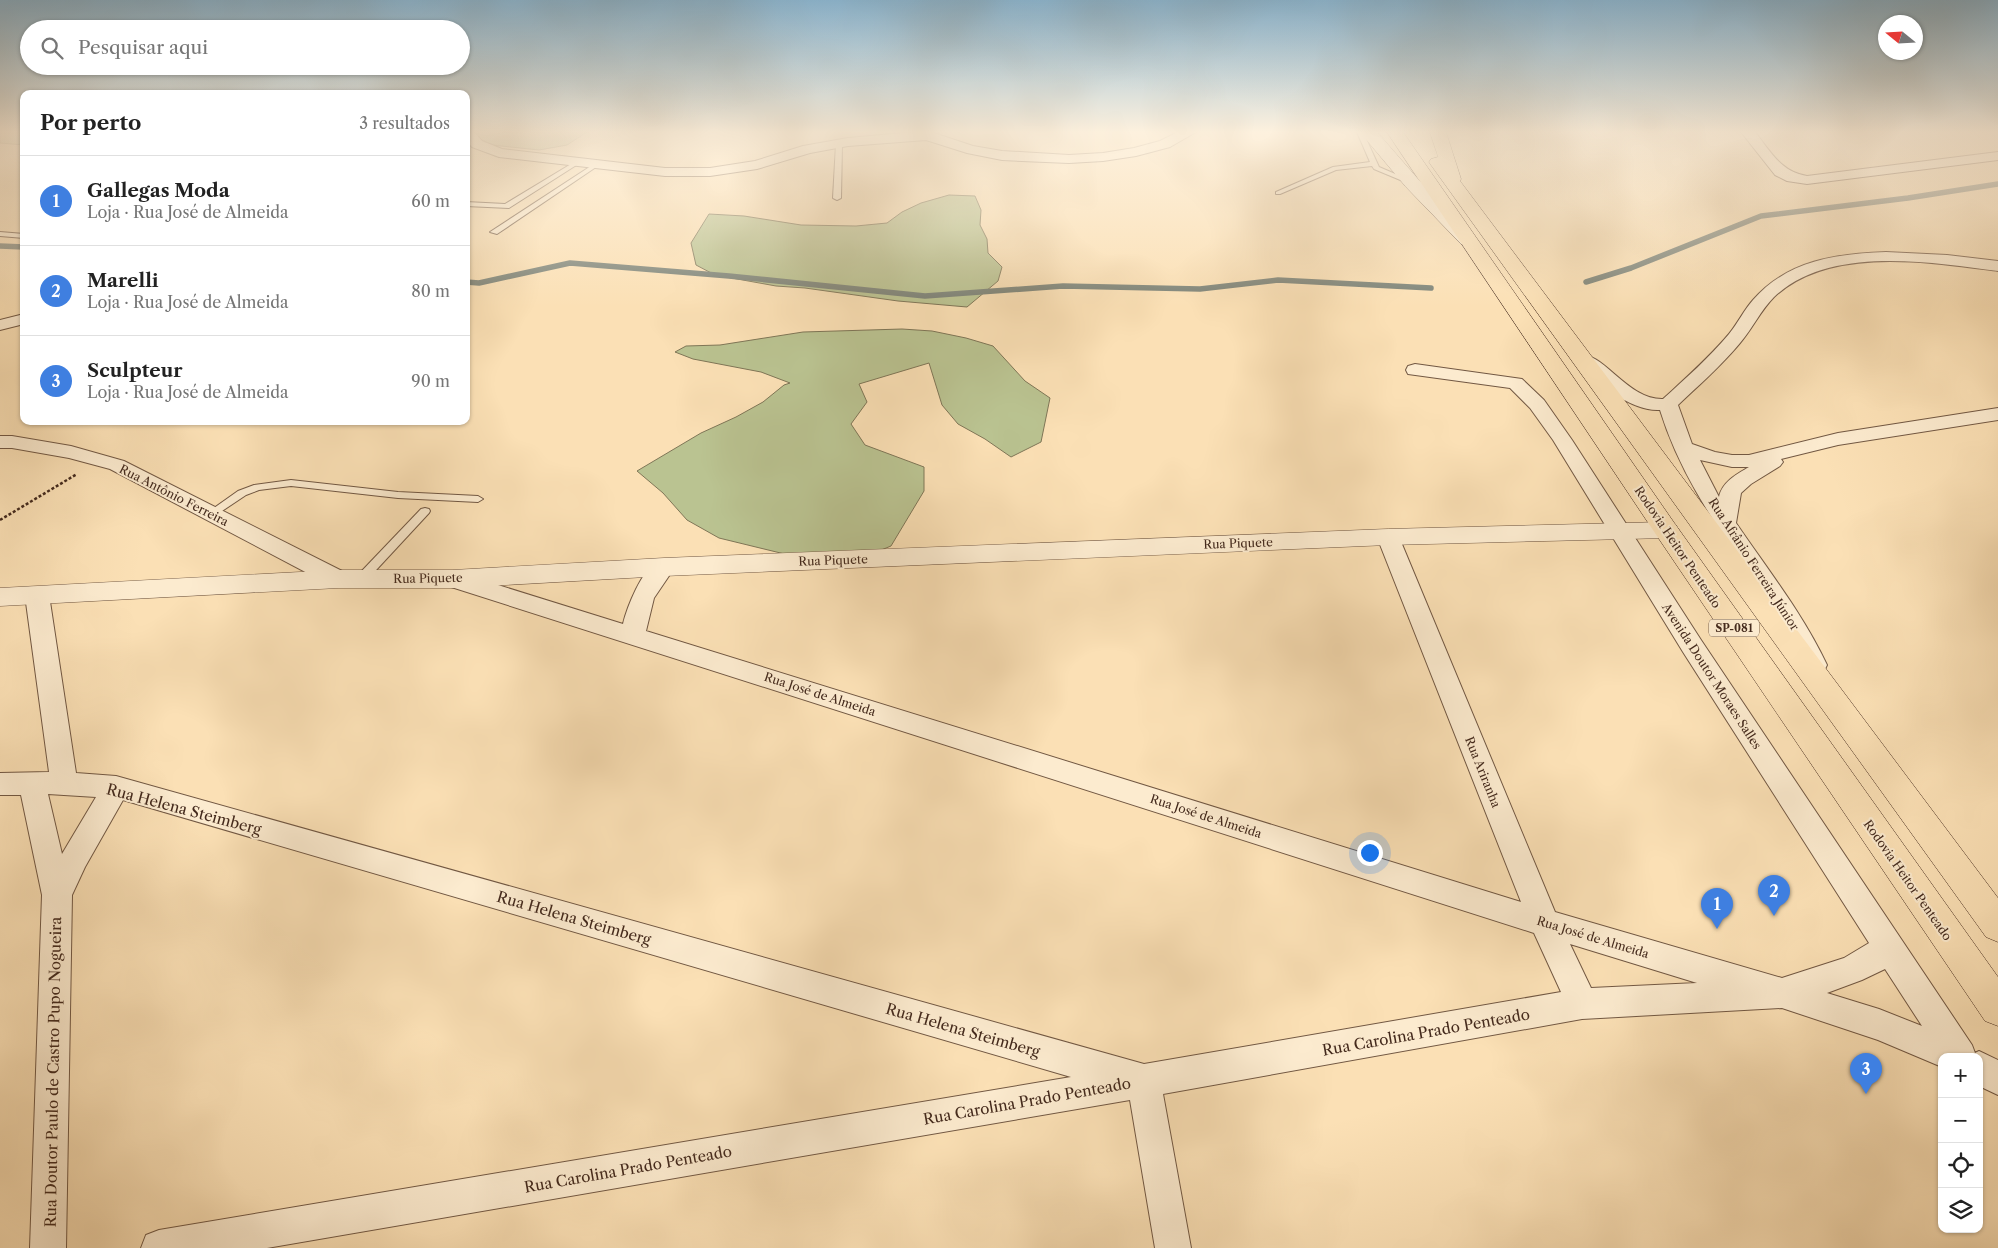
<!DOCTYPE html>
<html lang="pt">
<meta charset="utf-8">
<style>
:root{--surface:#fff;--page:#f2f2f2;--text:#222;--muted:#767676;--line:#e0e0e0;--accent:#111827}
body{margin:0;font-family:"Libre Caslon Text",serif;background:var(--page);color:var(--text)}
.controls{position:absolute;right:15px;bottom:15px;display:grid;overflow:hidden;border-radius:10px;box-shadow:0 1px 4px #0004}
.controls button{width:45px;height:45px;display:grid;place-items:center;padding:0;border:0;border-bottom:1px solid var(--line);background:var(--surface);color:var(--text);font:25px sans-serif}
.compass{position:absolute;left:1878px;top:15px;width:45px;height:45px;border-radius:50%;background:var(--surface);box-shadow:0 1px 4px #0004;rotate:288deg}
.you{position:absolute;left:1369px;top:852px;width:18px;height:18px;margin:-12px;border:4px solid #fff;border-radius:50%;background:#1a73e8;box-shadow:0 0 0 8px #1a73e833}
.badge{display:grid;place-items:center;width:32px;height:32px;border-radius:50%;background:var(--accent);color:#fff;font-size:16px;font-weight:700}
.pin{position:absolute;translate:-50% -41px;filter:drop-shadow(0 1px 2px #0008)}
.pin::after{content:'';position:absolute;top:26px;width:18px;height:15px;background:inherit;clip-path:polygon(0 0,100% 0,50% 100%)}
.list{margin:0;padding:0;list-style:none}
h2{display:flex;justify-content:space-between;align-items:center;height:65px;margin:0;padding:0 20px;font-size:21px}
h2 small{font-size:16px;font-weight:400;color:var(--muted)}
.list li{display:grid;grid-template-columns:32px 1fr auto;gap:15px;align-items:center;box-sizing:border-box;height:90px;padding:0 20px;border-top:1px solid var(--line)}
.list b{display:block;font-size:19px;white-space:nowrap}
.list p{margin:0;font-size:16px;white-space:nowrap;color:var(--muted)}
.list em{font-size:16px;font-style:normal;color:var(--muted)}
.icon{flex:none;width:28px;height:28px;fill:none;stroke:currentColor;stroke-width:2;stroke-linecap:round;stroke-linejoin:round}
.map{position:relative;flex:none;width:1998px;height:1248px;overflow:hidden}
.search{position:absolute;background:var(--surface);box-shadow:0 1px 4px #0004;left:20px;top:20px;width:450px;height:55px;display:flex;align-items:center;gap:12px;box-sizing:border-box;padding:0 18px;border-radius:28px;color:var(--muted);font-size:19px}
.panel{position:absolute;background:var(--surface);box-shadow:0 1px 4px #0004;left:20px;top:90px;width:450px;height:335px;border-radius:10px}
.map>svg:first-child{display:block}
</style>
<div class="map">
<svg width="1998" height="1248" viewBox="0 0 1998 1248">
<rect width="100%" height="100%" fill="#fbe0b5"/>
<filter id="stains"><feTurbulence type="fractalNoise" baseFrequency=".004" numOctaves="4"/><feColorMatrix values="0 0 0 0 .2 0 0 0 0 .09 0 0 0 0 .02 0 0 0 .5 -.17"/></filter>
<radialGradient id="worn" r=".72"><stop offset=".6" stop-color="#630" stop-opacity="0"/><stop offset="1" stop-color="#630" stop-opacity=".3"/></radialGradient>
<g fill="#bac391" stroke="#7f7657">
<polygon points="0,132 24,132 24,145 0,143"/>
<polygon points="474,132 587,132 567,145 539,150 492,145 473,135"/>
<polygon points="949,195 975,196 981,210 980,225 987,239 988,253 1002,267 998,281 967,307 898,301 805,288 776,286 715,275 696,265 691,243 709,214 744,216 801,225 856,226 887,223 902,212 921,203"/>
<polygon points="902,329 932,331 966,338 993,346 1025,381 1050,398 1041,442 1011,457 985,439 958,424 942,405 929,363 859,384 867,402 851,424 865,445 924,467 924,491 891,546 847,564 801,558 719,538 687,520 663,493 637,471 701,433 736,417 763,402 784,385 790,383 761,372 693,359 675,352 686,346 720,345 803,332"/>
</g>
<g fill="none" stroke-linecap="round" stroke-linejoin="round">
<g stroke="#7b8277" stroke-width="5.5">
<polyline points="0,246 24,247"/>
<polyline points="466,282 479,283 570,263 729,276 925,296 1063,286 1200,289 1278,280 1431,288"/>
<polyline points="1586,282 1631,268 1761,216 1908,198 1998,184"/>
</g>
<defs>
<g id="service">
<polygon points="1357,132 1363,132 1379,167 1414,182 1414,184 1410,184 1374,169 1372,166 1336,170 1280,194 1276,194 1276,192 1333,167 1370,162"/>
<polygon points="839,142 842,144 841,198 837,200 833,198 836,144"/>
<polygon points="576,161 579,163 578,164 509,208 466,206 466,202 505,204"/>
<polygon points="594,164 599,165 497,234 490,232"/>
<polygon points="0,232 24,234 24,238 0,236"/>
<polygon points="291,480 398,492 478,496 483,499 478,502 398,498 291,486 259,490 246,495 216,515 212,516 207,513 238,491 254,485"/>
<polygon points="425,508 429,509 430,511 429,513 365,582 357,582 356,579 357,576 421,509"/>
</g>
<g id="minor">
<polygon points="466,132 474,132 482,141 502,149 665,168 710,168 755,161 803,146 848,138 914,132 931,132 973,146 1002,151 1069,155 1103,153 1134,148 1160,141 1178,132 1196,132 1170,147 1136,156 1103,161 1069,163 1002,160 967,153 926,140 848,146 810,153 757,169 710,176 665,176 499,157 472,147 466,140"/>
<path d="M1741,132H1755C1771,152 1781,172 1807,176L1998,152V160L1807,184L1787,181L1775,175Z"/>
<path d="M1886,252L1947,255L1998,261V271C1929,262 1829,245 1774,297C1760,311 1753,328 1740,343C1721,366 1699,385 1678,405L1692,444L1715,452L1732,455H1749L1838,433L1998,408V420L1838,445L1781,459L1783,462L1780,466L1751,484L1741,493L1736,523C1768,570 1803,614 1827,665L1824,671L1815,674L1806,671C1796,653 1788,633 1776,614C1733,547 1684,488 1660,410C1633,412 1592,382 1577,360L1580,356C1602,350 1627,400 1663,399C1686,378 1709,358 1729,334C1738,323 1744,310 1753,300C1788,260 1836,254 1886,252ZM1700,460L1732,467H1749C1737,474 1722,482 1719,497Z"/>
<polygon points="24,314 24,324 0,330 0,320"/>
<path d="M1415,364L1522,379L1544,400L1572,440L1701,640L1972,1045L1975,1053L1979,1051L1998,1060V1095L1979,1086V1057H1942V1067L1878,1040L1782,1008L1582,1019L1163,1094L1191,1248H1155L1130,1100L267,1248H141L146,1235L159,1230L1071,1077L123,800L85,867L72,895L66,1248H30L42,895L21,795H0V773L49,772L25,595L29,589L37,587L45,589L49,595L76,773L116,776L1144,1064L1561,992L1534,933L445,585L442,579L445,573L453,571L623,624C627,607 642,570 657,561C662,558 667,560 672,562L675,567L654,598L646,631L1521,902L1377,537L1380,532L1388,530L1396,532L1399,537L1555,912L1782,978L1844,958L1869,943L1683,652L1553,440L1530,408L1510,388L1408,374L1406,370L1408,366ZM48,794L96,797L62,854ZM1570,944L1697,983L1591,988ZM1885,969L1922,1026L1879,1009L1827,993L1862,980Z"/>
<polygon points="0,436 12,436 71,446 124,461 346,573 349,579 346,585 338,587 330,585 110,469 69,458 12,448 0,448"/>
</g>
<polygon id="tertiary" points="1666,522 1675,524 1679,530 1675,536 1666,538 1388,545 664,576 453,588 338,588 0,606 0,588 338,570 453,570 664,558 1388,529"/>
<polygon id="secondary" points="1360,132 1377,132 1418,179 1473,236 1476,240 1473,244 1467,245 1461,244 1406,187"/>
<g id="primary">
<polygon points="1387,132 1403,132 1675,524 1998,977 1998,1026 1985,1021 1657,536"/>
<polygon points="1430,132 1446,132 1461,179 1460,181 1998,898 1998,942 1986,937 1431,165 1429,162 1431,159 1438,157"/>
</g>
</defs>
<use href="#service" stroke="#725843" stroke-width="2"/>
<use href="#minor" stroke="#725843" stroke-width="2"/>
<use href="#tertiary" stroke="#725843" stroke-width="1"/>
<use href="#secondary" stroke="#442a1d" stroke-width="1"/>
<use href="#primary" stroke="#442a1d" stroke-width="1"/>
<polyline stroke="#442a1d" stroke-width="2.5" stroke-dasharray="3 2" stroke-linecap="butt" points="0,520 77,474"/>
<use href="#service" fill="#fcebcf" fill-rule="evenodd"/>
<use href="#minor" fill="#fcebcf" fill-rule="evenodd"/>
<use href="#tertiary" fill="#fcebcf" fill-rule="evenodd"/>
<use href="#secondary" fill="#fcebcf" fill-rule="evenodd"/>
<use href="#primary" fill="#fbe0b5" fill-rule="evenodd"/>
</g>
<linearGradient id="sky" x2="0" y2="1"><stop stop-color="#8bb7d3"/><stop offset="0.43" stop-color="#fdf1de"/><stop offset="1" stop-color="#fdf1de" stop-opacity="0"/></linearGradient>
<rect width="1998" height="307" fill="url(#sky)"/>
<g text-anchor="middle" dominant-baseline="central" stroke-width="4" stroke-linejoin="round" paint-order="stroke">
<rect fill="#fcebcf" stroke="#7b6452" stroke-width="1" x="1709" y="619.5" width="50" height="17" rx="4"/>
<g font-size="11" font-weight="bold" fill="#442a1d">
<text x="1734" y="628">SP-081</text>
</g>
<g font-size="12" fill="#442a1d" stroke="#fcebcf">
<text transform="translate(174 495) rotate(27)">Rua Antônio Ferreira</text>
<text transform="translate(1238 543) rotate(-2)">Rua Piquete</text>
<text transform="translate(1678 547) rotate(56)">Rodovia Heitor Penteado</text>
<text transform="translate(833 560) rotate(-2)">Rua Piquete</text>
<text transform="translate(1754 564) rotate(57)">Rua Afrânio Ferreira Júnior</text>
<text transform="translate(428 578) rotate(-1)">Rua Piquete</text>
<text transform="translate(1712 676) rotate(57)">Avenida Doutor Moraes Salles</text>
<text transform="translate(820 694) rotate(18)">Rua José de Almeida</text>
<text transform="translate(1483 772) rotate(68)">Rua Ariranha</text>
<text transform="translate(1206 816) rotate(18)">Rua José de Almeida</text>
<text transform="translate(1908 880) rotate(55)">Rodovia Heitor Penteado</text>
<text transform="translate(1593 937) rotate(17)">Rua José de Almeida</text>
</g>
<g font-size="15" fill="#442a1d" stroke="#fcebcf">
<text transform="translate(184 809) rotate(15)">Rua Helena Steimberg</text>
<text transform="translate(574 918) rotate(16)">Rua Helena Steimberg</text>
<text transform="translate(963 1030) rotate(16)">Rua Helena Steimberg</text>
<text transform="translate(1426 1032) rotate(-10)">Rua Carolina Prado Penteado</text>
<text transform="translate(53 1072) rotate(-89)">Rua Doutor Paulo de Castro Pupo Nogueira</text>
<text transform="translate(1027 1101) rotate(-10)">Rua Carolina Prado Penteado</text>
<text transform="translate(628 1169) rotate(-10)">Rua Carolina Prado Penteado</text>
</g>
</g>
<rect width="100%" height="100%" filter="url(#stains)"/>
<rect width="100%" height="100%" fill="url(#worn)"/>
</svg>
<div class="controls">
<button>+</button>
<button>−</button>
<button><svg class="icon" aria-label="locate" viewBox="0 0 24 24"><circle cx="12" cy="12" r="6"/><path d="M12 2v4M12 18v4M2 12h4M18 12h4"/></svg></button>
<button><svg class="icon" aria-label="layers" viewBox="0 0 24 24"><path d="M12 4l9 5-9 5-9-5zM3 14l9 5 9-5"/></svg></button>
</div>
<svg class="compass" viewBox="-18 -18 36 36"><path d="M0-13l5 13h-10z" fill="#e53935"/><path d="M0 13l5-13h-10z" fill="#767676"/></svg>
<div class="you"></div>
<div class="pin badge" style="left:1717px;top:929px;background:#3f7fe0">1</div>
<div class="pin badge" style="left:1774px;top:916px;background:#3f7fe0">2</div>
<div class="pin badge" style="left:1866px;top:1094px;background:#3f7fe0">3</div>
<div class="search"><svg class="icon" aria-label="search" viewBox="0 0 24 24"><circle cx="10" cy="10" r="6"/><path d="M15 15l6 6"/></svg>Pesquisar aqui</div>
<section class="panel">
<h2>Por perto<small>3 resultados</small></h2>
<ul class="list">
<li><span class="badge" style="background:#3f7fe0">1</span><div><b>Gallegas Moda</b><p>Loja · Rua José de Almeida</p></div><em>60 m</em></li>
<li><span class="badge" style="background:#3f7fe0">2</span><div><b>Marelli</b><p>Loja · Rua José de Almeida</p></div><em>80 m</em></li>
<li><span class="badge" style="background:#3f7fe0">3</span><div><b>Sculpteur</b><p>Loja · Rua José de Almeida</p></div><em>90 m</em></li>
</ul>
</section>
</div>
